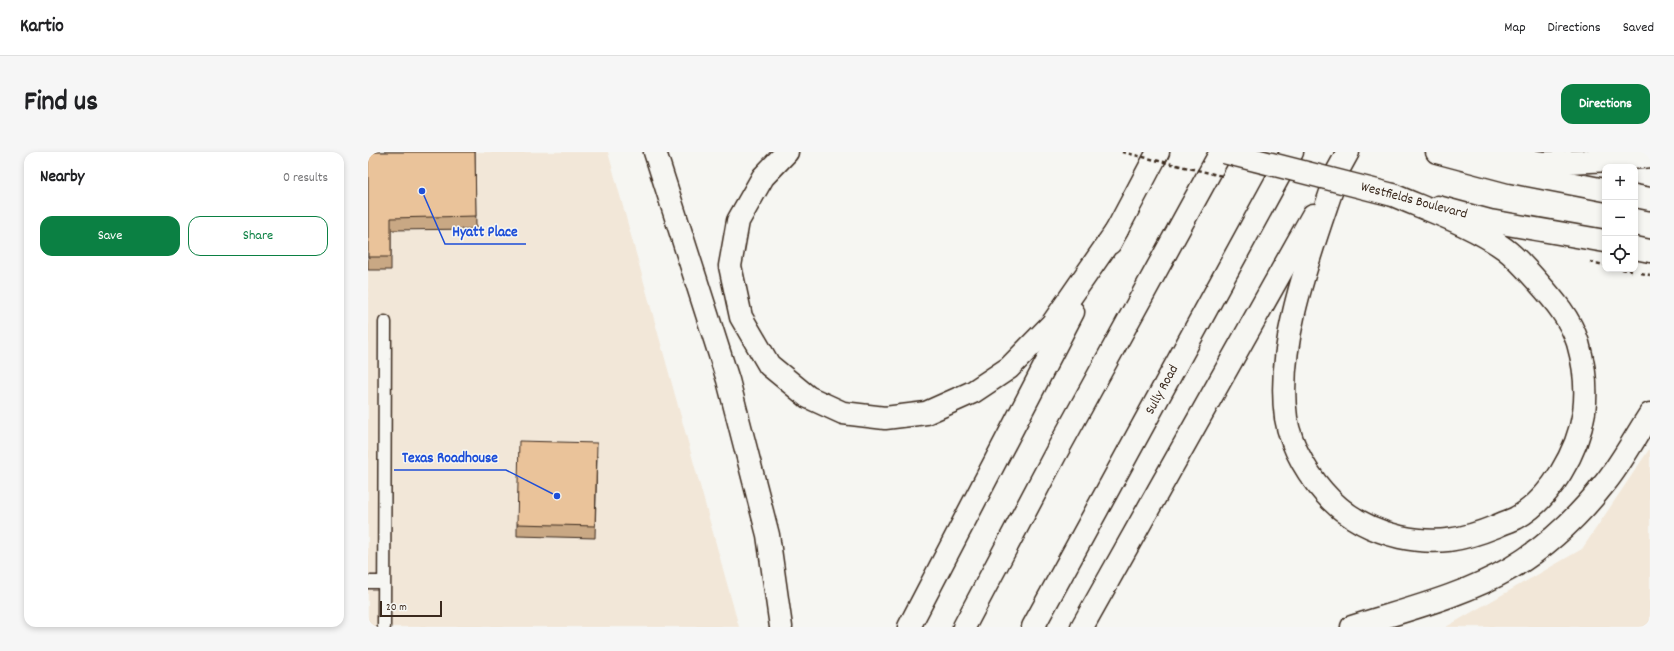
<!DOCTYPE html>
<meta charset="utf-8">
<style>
:root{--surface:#fff;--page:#f6f6f6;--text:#202124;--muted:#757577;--line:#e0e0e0;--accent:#0b8043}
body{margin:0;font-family:Dekko,sans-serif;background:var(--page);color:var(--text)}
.controls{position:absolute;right:12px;top:12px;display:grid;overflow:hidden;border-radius:8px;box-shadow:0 2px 6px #0003}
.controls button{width:36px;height:36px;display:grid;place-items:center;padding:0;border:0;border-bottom:1px solid var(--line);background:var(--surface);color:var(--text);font:20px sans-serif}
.scale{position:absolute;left:12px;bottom:10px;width:62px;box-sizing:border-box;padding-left:4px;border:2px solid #3b2a1e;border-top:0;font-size:11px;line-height:14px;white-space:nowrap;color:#3b2a1e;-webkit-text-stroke:3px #f6f6f2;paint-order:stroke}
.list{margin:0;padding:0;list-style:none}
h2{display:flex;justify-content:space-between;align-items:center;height:52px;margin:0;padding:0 16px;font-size:17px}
h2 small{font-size:13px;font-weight:400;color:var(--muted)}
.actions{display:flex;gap:8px;padding:12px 16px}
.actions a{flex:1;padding:9px 0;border:1px solid var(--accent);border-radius:12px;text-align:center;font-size:14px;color:var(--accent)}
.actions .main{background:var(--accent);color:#fff}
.icon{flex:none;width:22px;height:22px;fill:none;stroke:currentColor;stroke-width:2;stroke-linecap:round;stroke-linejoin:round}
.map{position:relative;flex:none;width:1282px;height:475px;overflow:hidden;border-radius:12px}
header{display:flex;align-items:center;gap:24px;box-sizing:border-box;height:56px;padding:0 20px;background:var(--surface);border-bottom:1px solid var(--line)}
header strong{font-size:19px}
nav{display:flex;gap:22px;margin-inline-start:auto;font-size:14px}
.intro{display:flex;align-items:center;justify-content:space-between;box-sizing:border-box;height:96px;padding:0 24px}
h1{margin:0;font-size:28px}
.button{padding:10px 18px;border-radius:12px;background:var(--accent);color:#fff;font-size:14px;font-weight:700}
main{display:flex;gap:24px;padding:0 24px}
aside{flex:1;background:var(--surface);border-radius:12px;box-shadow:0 2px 6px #0003}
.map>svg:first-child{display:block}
</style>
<header>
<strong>Kartio</strong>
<nav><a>Map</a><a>Directions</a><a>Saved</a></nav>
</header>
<div class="intro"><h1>Find us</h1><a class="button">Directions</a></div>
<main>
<aside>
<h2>Nearby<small>0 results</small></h2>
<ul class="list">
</ul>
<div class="actions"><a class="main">Save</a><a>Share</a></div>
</aside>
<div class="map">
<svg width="1282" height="475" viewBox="0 0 1282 475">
<rect width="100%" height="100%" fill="#f6f6f2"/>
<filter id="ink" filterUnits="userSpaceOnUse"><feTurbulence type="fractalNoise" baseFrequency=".025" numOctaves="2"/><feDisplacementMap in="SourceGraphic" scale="8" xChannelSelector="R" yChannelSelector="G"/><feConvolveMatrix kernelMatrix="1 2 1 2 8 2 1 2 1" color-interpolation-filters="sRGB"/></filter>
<g filter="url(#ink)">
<g fill="#f2e7d8">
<polygon points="0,0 240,0 371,475 0,475"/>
<polygon points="1282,296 1282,475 1078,475 1214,397"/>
</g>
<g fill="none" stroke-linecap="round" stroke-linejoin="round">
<defs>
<g id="service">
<polyline points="0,430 15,430"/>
<polyline points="16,475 17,170"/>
</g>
<g id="primary">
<polyline points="1069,0 1144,20 1237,38"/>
<polyline points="1267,44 1282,47"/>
<polyline points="1070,55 1122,69 1237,89"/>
<polyline points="1267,96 1282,99"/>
</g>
<g id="motorway">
<polyline points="287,0 360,228 400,383 413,475"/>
<polyline points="419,0 395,25 370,69 362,114 373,165 401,213 440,245 475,261 517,266 558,261 605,240 641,216 684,172 749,78"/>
<polyline points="1091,0 1176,11 1245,8 1282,4"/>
<path d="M970,19C946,93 907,187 918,266C923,296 942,327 963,348C982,367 1006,379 1032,385C1069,393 1095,388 1129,374C1135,371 1142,369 1148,366C1183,347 1210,299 1216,260C1219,238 1216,212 1210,191C1202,166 1186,148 1169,129C1159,118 1149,106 1137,97C1104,73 1062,59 1025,43"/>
<polyline points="963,31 980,0"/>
<polyline points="742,91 790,0"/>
<polyline points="541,475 705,160"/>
<polyline points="596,475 689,299 853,0"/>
<path id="s1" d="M665,475L924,0"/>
<polyline points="714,475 945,63"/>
<path d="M984,475C1037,458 1095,444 1143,416C1180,394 1211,364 1237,331C1254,310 1267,285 1282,262"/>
</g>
</defs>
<use href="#service" stroke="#3b2a1e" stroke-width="15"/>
<use href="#primary" stroke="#3b2a1e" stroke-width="25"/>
<use href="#motorway" stroke="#3b2a1e" stroke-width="25"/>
<g stroke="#3b2a1e" stroke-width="2.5" stroke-dasharray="4 3" stroke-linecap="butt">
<polyline points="1222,110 1237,113"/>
<polyline points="1254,117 1264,119"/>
<polyline points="1273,121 1282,123"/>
</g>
<use href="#service" stroke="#f6f6f2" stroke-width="12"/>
<use href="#primary" stroke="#f6f6f2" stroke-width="22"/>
<use href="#motorway" stroke="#f6f6f2" stroke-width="22"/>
<defs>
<polyline id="primary-bridge" points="856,0 1025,43"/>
</defs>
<use href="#primary-bridge" stroke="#3b2a1e" stroke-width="25" stroke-linecap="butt"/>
<polyline stroke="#3b2a1e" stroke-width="2.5" stroke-dasharray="4 3" stroke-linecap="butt" points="754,0 854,24"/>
<use href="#primary-bridge" stroke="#f6f6f2" stroke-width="22"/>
</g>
<g fill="#c9a884" stroke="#3b2a1e">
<polygon points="0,0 107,0 108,77 23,78 23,118 0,118"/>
<polygon points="229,304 227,386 149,384 149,372"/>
</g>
<g fill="#eac39a" stroke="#3b2a1e">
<polygon points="0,0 107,0 108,64 23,66 23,105 0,105"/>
<polygon points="151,289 229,291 227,374 149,372"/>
</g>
</g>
<g text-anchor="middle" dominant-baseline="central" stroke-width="3" stroke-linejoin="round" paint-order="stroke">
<g font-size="14" fill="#3b2a1e" stroke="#f6f6f2">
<text transform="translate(1046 49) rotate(15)">Westfields Boulevard</text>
<text stroke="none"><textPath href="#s1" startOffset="270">Sully Road</textPath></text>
</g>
</g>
<path fill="none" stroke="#1d4ed8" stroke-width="1.5" d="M54 39L77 92H158M189 344L138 318H26"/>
<g fill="#1d4ed8" stroke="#f6f6f2" stroke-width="1.5">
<circle cx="54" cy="39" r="4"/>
<circle cx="189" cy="344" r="4"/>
</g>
<g font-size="15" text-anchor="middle" font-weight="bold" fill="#1d4ed8" stroke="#f6f6f2" stroke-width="3" stroke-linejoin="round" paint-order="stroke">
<text x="117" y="84">Hyatt Place</text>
<text x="82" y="310">Texas Roadhouse</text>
</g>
</svg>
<div class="controls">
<button>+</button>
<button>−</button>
<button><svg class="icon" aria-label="locate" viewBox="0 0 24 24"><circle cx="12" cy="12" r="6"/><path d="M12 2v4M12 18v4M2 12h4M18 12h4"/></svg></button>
</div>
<div class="scale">20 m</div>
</div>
</main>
